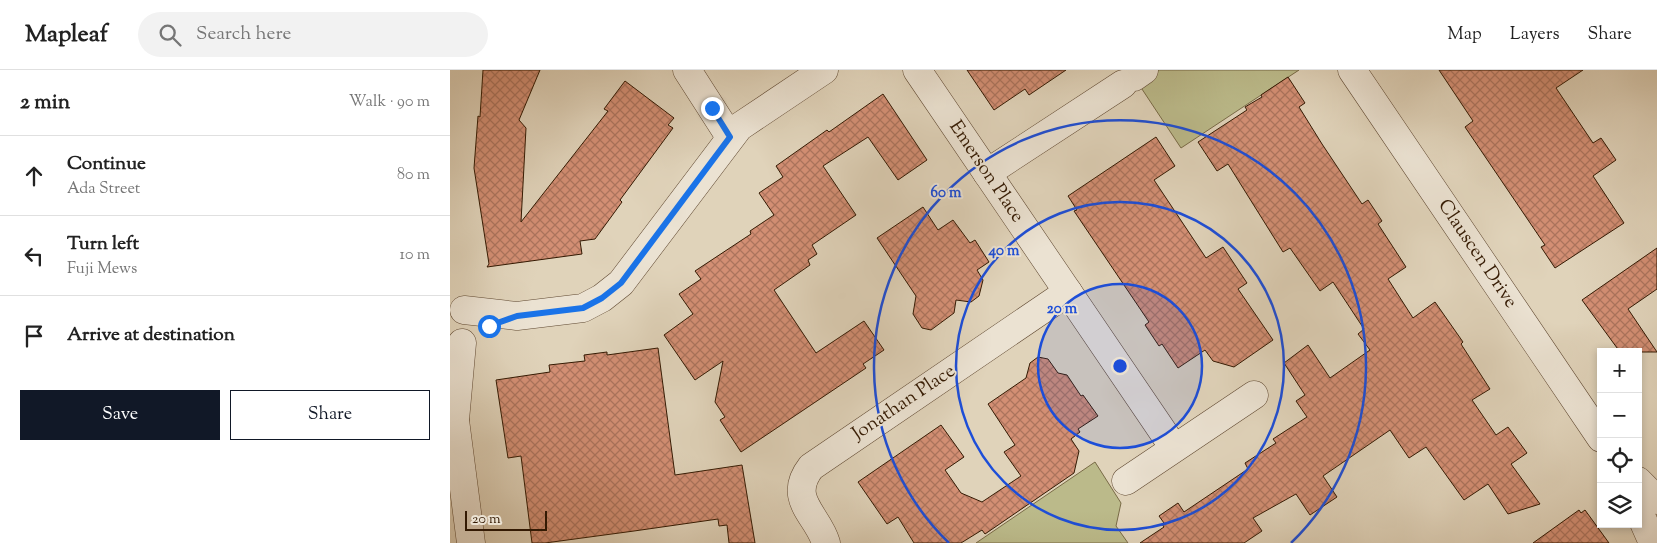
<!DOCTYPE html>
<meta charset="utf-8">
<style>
:root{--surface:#fff;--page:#f2f2f2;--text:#222;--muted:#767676;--line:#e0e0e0;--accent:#111827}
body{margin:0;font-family:"Sorts Mill Goudy",serif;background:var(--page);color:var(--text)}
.controls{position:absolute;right:15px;bottom:15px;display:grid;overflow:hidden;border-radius:0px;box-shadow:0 2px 8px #0003}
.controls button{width:45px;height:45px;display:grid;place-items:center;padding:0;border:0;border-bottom:1px solid var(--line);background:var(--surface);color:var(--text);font:25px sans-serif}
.scale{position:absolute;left:15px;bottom:12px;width:82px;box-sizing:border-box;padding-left:5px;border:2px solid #341a03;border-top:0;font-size:14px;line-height:18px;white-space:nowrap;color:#341a03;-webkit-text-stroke:4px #ebe2d2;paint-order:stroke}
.stop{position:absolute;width:15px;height:15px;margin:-11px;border:4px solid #1a73e8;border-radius:50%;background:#fff}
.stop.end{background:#1a73e8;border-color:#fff;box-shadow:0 1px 5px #0008}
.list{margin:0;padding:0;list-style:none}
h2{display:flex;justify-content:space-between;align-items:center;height:65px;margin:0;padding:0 20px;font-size:21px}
h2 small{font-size:16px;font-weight:400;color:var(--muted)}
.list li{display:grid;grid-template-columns:32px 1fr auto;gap:15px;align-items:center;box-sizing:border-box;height:80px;padding:0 20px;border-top:1px solid var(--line)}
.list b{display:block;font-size:19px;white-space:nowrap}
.list p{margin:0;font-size:16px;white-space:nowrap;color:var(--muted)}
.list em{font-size:16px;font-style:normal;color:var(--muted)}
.actions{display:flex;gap:10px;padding:15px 20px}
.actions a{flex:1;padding:11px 0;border:1px solid var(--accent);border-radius:0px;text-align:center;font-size:18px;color:var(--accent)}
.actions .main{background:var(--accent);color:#fff}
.icon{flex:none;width:28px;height:28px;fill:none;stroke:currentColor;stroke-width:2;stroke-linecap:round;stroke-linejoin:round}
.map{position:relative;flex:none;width:1207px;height:473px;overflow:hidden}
header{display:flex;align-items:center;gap:30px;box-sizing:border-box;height:70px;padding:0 25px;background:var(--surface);border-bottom:1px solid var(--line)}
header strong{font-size:24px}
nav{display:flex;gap:28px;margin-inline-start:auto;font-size:18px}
.search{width:350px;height:45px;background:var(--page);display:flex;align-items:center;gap:12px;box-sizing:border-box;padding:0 18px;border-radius:28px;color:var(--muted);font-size:19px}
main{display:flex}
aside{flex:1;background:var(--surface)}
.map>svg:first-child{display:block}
</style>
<header>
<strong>Mapleaf</strong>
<div class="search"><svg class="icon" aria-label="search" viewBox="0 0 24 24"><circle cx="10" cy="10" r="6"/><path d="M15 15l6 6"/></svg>Search here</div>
<nav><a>Map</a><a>Layers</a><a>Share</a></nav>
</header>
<main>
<aside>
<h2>2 min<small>Walk · 90 m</small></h2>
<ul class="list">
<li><svg class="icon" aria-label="ahead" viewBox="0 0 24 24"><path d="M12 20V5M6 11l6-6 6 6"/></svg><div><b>Continue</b><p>Ada Street</p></div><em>80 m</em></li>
<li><svg class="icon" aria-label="left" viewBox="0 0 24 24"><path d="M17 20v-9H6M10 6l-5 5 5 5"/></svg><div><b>Turn left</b><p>Fuji Mews</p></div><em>10 m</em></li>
<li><svg class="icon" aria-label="arrive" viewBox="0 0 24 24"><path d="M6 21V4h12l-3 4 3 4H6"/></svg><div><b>Arrive at destination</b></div></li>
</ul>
<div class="actions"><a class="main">Save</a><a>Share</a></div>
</aside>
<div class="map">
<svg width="1207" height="473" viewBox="0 0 1207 473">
<defs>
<pattern id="building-cross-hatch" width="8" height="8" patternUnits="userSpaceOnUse" patternTransform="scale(1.25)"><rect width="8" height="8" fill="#d38f74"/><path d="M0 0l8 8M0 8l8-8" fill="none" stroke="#ac745d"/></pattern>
</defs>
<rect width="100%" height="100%" fill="#e0d3ba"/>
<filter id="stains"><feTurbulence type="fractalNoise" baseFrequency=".004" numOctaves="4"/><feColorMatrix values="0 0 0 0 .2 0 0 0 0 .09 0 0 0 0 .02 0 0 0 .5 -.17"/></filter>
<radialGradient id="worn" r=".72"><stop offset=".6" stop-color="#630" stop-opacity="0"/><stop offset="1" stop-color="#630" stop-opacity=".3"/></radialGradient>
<g fill="#bbba8a" stroke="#786a46">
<polygon points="694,0 849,0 731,78 684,7"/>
<polygon points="645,392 671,433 666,456 678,473 526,473"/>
</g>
<g fill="url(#building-cross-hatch)" stroke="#341a03">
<polygon points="33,0 90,0 69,50 76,58 71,152 158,41 154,39 175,11 224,48 218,55 223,58 170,130 172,132 145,169 130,171 132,184 37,197 39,194 24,98 28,46 30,47"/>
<polygon points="517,0 616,0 579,25 575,19 544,40"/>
<polygon points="989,0 1133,0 1106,18 1143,73 1151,68 1166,90 1143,106 1174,153 1105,198 1091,177 1095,175 1015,57 1023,51"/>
<polygon points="838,7 855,33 849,37 872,74 912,134 918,130 932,151 928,154 956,197 938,209 963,248 985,232 1013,272 1011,274 1040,319 1022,330 1046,365 1058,357 1077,383 1061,394 1090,434 1058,444 1038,414 1014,430 976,377 959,388 940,360 873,406 887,427 860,445 846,424 803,448 812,461 794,473 690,473 714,457 712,454 714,453 709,446 728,433 734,442 798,399 795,393 826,373 823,369 857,347 846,331 855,325 834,293 858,275 880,308 920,280 908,264 914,259 883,212 870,221 840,178 833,182 778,94 767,101 748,72 797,40 795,37 812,27 811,25"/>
<polygon points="433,24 477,90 448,110 418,67 373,96 406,145 362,175 367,184 358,190 360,195 324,220 366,283 414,251 434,280 413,294 416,298 291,382 270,350 275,347 265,332 273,291 245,310 214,265 243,244 229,224 251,209 245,201 301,164 300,161 324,145 309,123 333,107 326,96 377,60 379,62"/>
<polygon points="706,67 725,96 704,110 756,188 773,177 797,213 788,219 823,270 784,297 763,291 755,280 728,298 712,274 709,276 695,255 699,252 624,141 627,140 618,126"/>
<polygon points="473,137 488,160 503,150 520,173 525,170 539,192 527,200 533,210 529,226 521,232 506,230 504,243 481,260 472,258 463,244 466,226 427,168"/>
<polygon points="1207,178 1207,219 1178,239 1207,282 1170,282 1132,230"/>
<polygon points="208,278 225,405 292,395 305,473 279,473 277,455 269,456 268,449 184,461 95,473 82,473 71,386 58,388 46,310 100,302 99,295 135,291 134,285 157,282 157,285"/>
<polygon points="588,287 598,289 608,303 617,305 631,326 633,325 648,346 628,359 630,362 621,369 629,381 624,403 535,464 532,460 511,473 464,473 448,447 437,454 408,412 491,355 514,387 495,400 511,423 532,432 571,406 554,382 565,375 538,334 576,308 580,293"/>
<polygon points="1129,440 1131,443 1135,440 1159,473 1083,473"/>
</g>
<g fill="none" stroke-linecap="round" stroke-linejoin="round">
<defs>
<g id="minor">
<polyline points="237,0 280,67"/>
<polyline points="467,0 724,378"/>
<polyline points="902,0 1151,368"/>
<polyline points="684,7 694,0"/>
<polyline points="537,103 673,14"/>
<polyline points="14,240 67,246 133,238 152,228 171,213 289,57 374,0"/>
<polyline points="0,334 5,350 21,473"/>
<polyline points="5,350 12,273"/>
<polyline points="676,411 804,325"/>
<polyline points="1188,411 1207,430"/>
<polyline points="1188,439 1203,473"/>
<path d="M376,473C368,445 336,429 361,397L618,222"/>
</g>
</defs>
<use href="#minor" stroke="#5f4831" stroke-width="29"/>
<use href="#minor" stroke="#ebe2d2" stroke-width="28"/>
</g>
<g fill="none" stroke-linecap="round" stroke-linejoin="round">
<polyline stroke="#1a73e8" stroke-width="6" points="39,256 67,246 133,238 152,228 171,213 280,67 262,38"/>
</g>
<circle cx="670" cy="296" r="82" fill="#1d4ed8" fill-opacity=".12"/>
<g fill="none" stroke="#1d4ed8" stroke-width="2.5">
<circle cx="670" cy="296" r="82"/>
<circle cx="670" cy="296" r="164"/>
<path d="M499 473A246 246 0 1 1 841 473"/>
</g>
<g text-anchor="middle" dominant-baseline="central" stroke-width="4" stroke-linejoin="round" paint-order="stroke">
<g font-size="19" fill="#341a03" stroke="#ebe2d2">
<text transform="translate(536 102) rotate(56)">Emerson Place</text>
<text transform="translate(1027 184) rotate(56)">Clauscen Drive</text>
<text transform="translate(454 333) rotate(-34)">Jonathan Place</text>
</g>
</g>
<circle cx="670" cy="296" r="8" fill="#1d4ed8" stroke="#ebe2d2" stroke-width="2.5"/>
<g font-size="15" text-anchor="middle" font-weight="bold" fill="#1d4ed8" stroke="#ebe2d2" stroke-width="4" stroke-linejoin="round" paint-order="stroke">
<text x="496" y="127">60 m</text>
<text x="554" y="185">40 m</text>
<text x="612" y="243">20 m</text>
</g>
<rect width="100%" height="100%" filter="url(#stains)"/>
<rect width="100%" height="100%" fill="url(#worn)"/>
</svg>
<div class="controls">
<button>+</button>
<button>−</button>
<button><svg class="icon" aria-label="locate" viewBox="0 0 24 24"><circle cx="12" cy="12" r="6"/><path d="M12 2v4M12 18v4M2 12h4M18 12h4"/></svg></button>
<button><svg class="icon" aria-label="layers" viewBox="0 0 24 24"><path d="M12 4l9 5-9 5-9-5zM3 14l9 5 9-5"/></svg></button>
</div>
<div class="scale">20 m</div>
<div class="stop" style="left:39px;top:256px"></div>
<div class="stop end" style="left:262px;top:38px"></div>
</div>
</main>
